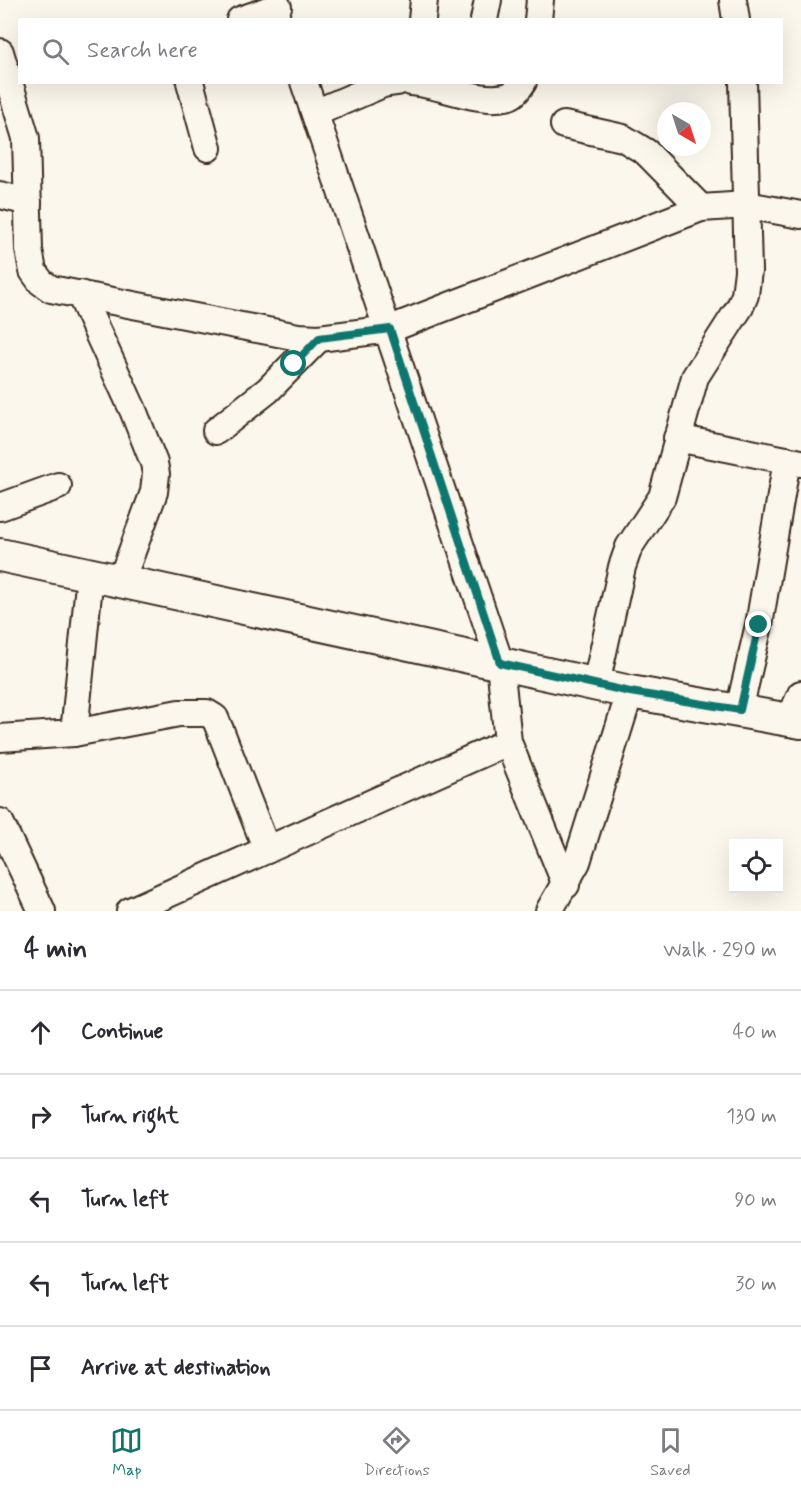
<!DOCTYPE html>
<meta charset="utf-8">
<style>
:root{--surface:#fff;--page:#f7f7f7;--text:#2b2b33;--muted:#7c7c81;--line:#e1e1e2;--accent:#0f766e}
body{margin:0;font-family:Mynerve,sans-serif;background:var(--page);color:var(--text)}
.controls{position:absolute;right:18px;bottom:18px;display:grid;overflow:hidden;border-radius:0px;box-shadow:0 6px 24px #0002}
.controls button{width:54px;height:54px;display:grid;place-items:center;padding:0;border:0;border-bottom:2px solid var(--line);background:var(--surface);color:var(--text);font:30px sans-serif}
.compass{position:absolute;left:657px;top:102px;width:54px;height:54px;border-radius:50%;background:var(--surface);box-shadow:0 6px 24px #0002;rotate:141deg}
.stop{position:absolute;width:18px;height:18px;margin:-14px;border:4px solid #0f766e;border-radius:50%;background:#fff}
.stop.end{background:#0f766e;border-color:#fff;box-shadow:0 2px 6px #0008}
.list{margin:0;padding:0;list-style:none}
h2{display:flex;justify-content:space-between;align-items:center;height:78px;margin:0;padding:0 24px;font-size:26px}
h2 small{font-size:20px;font-weight:400;color:var(--muted)}
.list li{display:grid;grid-template-columns:39px 1fr auto;gap:18px;align-items:center;box-sizing:border-box;height:84px;padding:0 24px;border-top:2px solid var(--line)}
.list b{display:block;font-size:22px;white-space:nowrap}
.list em{font-size:20px;font-style:normal;color:var(--muted)}
.icon{flex:none;width:33px;height:33px;fill:none;stroke:currentColor;stroke-width:2;stroke-linecap:round;stroke-linejoin:round}
.map{position:relative;flex:none;width:801px;height:911px;overflow:hidden}
.search{position:absolute;background:var(--surface);box-shadow:0 6px 24px #0002;left:18px;right:18px;top:18px;height:66px;display:flex;align-items:center;gap:15px;box-sizing:border-box;padding:0 21px;border-radius:0px;color:var(--muted);font-size:22px}
.sheet{height:498px;background:var(--surface)}
nav{display:flex;justify-content:space-around;align-items:center;box-sizing:border-box;height:84px;border-top:2px solid var(--line);background:var(--surface);font-size:16px;color:var(--muted)}
nav a{display:grid;justify-items:center;gap:3px}
nav .on{color:var(--accent)}
.map>svg:first-child{display:block}
</style>
<div class="map">
<svg width="801" height="911" viewBox="0 0 801 911">
<rect width="100%" height="100%" fill="#fbf7ec"/>
<filter id="ink" filterUnits="userSpaceOnUse"><feTurbulence type="fractalNoise" baseFrequency=".0167" numOctaves="2"/><feDisplacementMap in="SourceGraphic" scale="12" xChannelSelector="R" yChannelSelector="G"/><feConvolveMatrix kernelMatrix="1 2 1 2 8 2 1 2 1" color-interpolation-filters="sRGB"/></filter>
<g filter="url(#ink)">
<g fill="none" stroke-linecap="round" stroke-linejoin="round">
<defs>
<g id="minor">
<polyline points="733,0 736,20"/>
<polyline points="240,20 278,7"/>
<polyline points="422,20 424,0"/>
<polyline points="484,20 488,0"/>
<polyline points="538,20 540,0"/>
<polyline points="0,52 26,138 29,250 33,271 41,282 51,289 298,337 319,338 390,329 701,208 747,205 801,215"/>
<polyline points="190,82 208,148"/>
<polyline points="304,82 500,663 508,742 566,885"/>
<path d="M411,82C440,84 477,103 505,97C514,96 518,89 523,82"/>
<polyline points="315,113 383,84 397,82"/>
<polyline points="564,125 623,138 646,152 701,208"/>
<polyline points="0,195 28,202"/>
<polyline points="80,294 133,410 154,463 156,474 154,492 121,581"/>
<polyline points="216,431 268,390 319,338"/>
<polyline points="677,438 801,463"/>
<polyline points="0,507 58,486"/>
<polyline points="596,684 622,567 629,547 662,497 695,377 740,307 745,295 748,271 743,82"/>
<polyline points="739,710 759,625 787,460"/>
<polyline points="790,719 801,694"/>
<polyline points="74,733 90,574"/>
<polyline points="0,738 74,733 179,713 207,713 215,718 221,732 267,850"/>
<polyline points="0,822 42,911"/>
<polyline points="130,911 508,742"/>
<polyline points="549,911 577,862 630,692"/>
</g>
<polyline id="major" points="0,555 630,692 801,722"/>
</defs>
<use href="#minor" stroke="#3b2a1e" stroke-width="30"/>
<use href="#major" stroke="#3b2a1e" stroke-width="36"/>
<use href="#minor" stroke="#fbf7ec" stroke-width="26"/>
<use href="#major" stroke="#fbf7ec" stroke-width="32"/>
</g>
</g>
<g fill="none" stroke-linecap="round" stroke-linejoin="round" filter="url(#ink)">
<polyline stroke="#0f766e" stroke-width="8" points="294,364 319,338 390,329 500,663 630,692 740,710 759,625"/>
</g>
</svg>
<div class="controls">
<button><svg class="icon" aria-label="locate" viewBox="0 0 24 24"><circle cx="12" cy="12" r="6"/><path d="M12 2v4M12 18v4M2 12h4M18 12h4"/></svg></button>
</div>
<svg class="compass" viewBox="-18 -18 36 36"><path d="M0-13l5 13h-10z" fill="#e53935"/><path d="M0 13l5-13h-10z" fill="#7c7c81"/></svg>
<div class="stop" style="left:294px;top:364px"></div>
<div class="stop end" style="left:759px;top:625px"></div>
<div class="search"><svg class="icon" aria-label="search" viewBox="0 0 24 24"><circle cx="10" cy="10" r="6"/><path d="M15 15l6 6"/></svg>Search here</div>
</div>
<section class="sheet">
<h2>4 min<small>Walk · 290 m</small></h2>
<ul class="list">
<li><svg class="icon" aria-label="ahead" viewBox="0 0 24 24"><path d="M12 20V5M6 11l6-6 6 6"/></svg><div><b>Continue</b></div><em>40 m</em></li>
<li><svg class="icon" aria-label="right" viewBox="0 0 24 24"><path d="M7 20v-9h11M14 6l5 5-5 5"/></svg><div><b>Turn right</b></div><em>130 m</em></li>
<li><svg class="icon" aria-label="left" viewBox="0 0 24 24"><path d="M17 20v-9H6M10 6l-5 5 5 5"/></svg><div><b>Turn left</b></div><em>90 m</em></li>
<li><svg class="icon" aria-label="left" viewBox="0 0 24 24"><path d="M17 20v-9H6M10 6l-5 5 5 5"/></svg><div><b>Turn left</b></div><em>30 m</em></li>
<li><svg class="icon" aria-label="arrive" viewBox="0 0 24 24"><path d="M6 21V4h12l-3 4 3 4H6"/></svg><div><b>Arrive at destination</b></div></li>
</ul>
</section>
<nav>
<a class="on"><svg class="icon" aria-label="map" viewBox="0 0 24 24"><path d="M3 6l6-2 6 2 6-2v14l-6 2-6-2-6 2zM9 4v14M15 6v14"/></svg>Map</a>
<a><svg class="icon" aria-label="directions" viewBox="0 0 24 24"><path d="M12 3l9 9-9 9-9-9zM9 14v-3h6M13 9l2 2-2 2"/></svg>Directions</a>
<a><svg class="icon" aria-label="saved" viewBox="0 0 24 24"><path d="M7 4h10v16l-5-4-5 4z"/></svg>Saved</a>
</nav>
